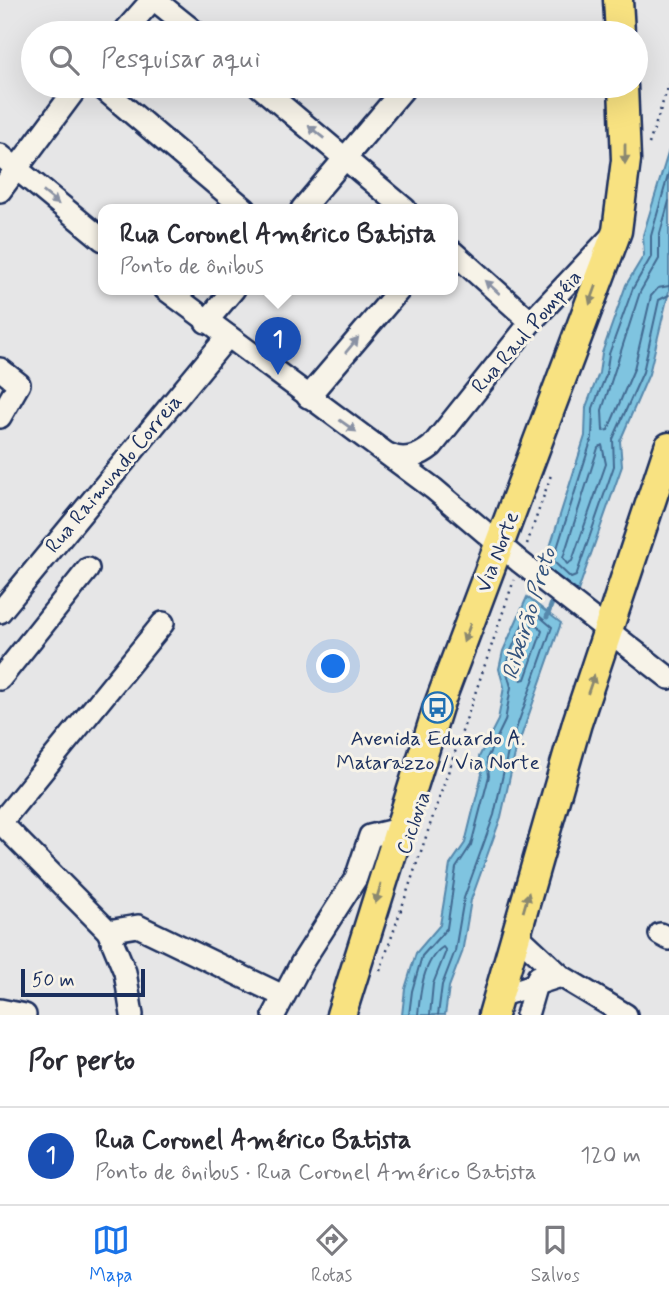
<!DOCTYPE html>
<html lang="pt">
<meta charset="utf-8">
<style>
:root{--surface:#fff;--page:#f7f7f7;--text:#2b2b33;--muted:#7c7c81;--line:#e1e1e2;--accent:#1a73e8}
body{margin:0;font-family:Mynerve,sans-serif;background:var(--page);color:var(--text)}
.scale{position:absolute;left:21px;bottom:18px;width:124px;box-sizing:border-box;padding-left:7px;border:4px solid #1b2f5e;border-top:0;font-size:19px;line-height:24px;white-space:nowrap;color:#1b2f5e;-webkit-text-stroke:5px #f7f3e8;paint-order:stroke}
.you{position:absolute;left:334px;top:667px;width:24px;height:24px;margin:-18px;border:5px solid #fff;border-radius:50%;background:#1a73e8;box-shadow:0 0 0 10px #1a73e833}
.badge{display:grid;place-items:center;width:46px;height:46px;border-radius:50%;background:var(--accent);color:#fff;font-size:23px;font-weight:700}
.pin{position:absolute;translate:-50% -58px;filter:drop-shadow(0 2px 4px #0008)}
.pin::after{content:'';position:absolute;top:37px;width:24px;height:21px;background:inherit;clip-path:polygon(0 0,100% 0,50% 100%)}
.popup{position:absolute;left:98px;top:204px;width:360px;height:91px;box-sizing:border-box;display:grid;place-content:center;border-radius:14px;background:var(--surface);filter:drop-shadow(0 2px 5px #0005);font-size:23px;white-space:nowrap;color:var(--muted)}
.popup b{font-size:26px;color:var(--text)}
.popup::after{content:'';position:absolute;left:50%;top:100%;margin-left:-14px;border:14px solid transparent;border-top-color:var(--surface)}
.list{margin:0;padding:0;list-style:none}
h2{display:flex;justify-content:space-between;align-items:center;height:91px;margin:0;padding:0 28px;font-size:30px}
h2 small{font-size:23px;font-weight:400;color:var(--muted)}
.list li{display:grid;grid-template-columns:46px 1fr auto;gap:21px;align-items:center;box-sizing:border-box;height:98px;padding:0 28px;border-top:2px solid var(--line)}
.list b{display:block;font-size:26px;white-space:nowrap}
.list p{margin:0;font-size:23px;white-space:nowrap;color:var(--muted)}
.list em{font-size:23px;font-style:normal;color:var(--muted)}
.icon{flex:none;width:38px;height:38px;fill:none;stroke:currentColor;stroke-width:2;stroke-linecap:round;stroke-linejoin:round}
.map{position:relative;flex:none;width:669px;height:1015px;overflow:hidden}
.search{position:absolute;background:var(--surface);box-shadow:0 7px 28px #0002;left:21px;right:21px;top:21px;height:77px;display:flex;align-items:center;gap:18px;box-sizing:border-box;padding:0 24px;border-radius:38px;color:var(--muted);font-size:26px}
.sheet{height:189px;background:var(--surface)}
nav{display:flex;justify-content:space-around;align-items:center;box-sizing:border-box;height:98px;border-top:2px solid var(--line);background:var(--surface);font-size:19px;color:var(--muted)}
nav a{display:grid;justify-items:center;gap:4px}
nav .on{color:var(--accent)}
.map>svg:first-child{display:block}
</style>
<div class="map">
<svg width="669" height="1015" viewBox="0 0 669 1015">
<rect width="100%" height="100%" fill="#e6e6e7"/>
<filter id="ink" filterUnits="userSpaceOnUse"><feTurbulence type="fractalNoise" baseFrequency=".0143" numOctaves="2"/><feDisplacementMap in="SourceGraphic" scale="14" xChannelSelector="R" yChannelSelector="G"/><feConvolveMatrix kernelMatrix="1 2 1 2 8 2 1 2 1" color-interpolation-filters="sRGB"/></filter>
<g filter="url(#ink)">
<g fill="#7fc4e0" stroke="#5788ac" stroke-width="2">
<polygon points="669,150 669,291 649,374 620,441 622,466 578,591 544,566 585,436 586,407 599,373 602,353 626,285 644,255 643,235"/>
<polygon points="527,597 561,623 515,754 501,817 471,900 462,953 449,987 445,1015 402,1015 405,989 416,953 440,925 450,865 465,843 482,774 479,757 498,720 504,687 499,669 503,651"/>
</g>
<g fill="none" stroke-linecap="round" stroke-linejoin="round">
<g stroke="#436b92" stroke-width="2">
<polyline points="669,172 651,236 651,257 633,288 609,354 606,375 593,408 592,438 553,561 571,578 576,576 614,466 613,439 643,372 659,300 669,295"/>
<polyline points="669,201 659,237 659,259 640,292 602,410 603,431 608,430 634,369 651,296 658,288 669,286"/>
<polygon points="602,445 606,464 572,561 567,564 563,558 598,448"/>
<path d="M536,624L542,631L525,679L521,680C509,664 524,642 532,625Z"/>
<polyline points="409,1015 412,991 422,956 447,928 456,868 471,845 489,776 487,758 505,721 511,687 506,669 510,653 528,612 532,610 552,627 508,752 494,815 464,898 455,951 442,985 438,1015"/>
<path d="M418,1015C420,993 423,960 443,947L446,951L433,984L430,1015"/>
</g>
<polyline stroke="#5788ac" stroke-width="5" points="547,617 554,597"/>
<defs>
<g id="minor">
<polyline points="155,0 196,33"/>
<polyline points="123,33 152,0"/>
<polyline points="100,86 245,209"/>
<polyline points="259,86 405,209"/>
<polyline points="0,155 103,240"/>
<polyline points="0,191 78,86"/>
<polyline points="302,209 406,86"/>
<polyline points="453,252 531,322"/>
<polyline points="165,289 434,489 520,562 669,678"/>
<polyline points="206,322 234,289"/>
<polyline points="0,369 19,384 0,417"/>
<polyline points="308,397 400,289"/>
<path d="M390,455C404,462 420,456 432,446L531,322L610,238"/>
<polyline points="0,612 228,336"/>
<polyline points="0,679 88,569"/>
<polyline points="0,822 108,931 125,972 132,1015"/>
<polyline points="1,822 163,623"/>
<polyline points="108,931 138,926 283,996"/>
<polyline points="516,934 561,976 626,1015"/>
<polyline points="660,934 669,939"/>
<polyline points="499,996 561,976"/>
<polyline points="0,1010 25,1015"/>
<polyline points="274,1015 301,964 356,878 370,836 399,829"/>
<polyline points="527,1015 538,977"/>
</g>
<g id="major">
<polyline points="618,0 620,33"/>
<polyline points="341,1015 438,707 617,231 626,160 623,86"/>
<polyline points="493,1015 577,723 669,447"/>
</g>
</defs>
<use href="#minor" stroke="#1b2f5e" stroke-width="26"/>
<use href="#major" stroke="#1b2f5e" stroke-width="33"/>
<g stroke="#1b2f5e" stroke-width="2.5" stroke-dasharray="2 5" stroke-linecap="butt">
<polyline points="649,144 669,84"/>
<polyline points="527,544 551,475"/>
<polyline points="380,971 514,580"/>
</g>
<use href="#minor" stroke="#f7f3e8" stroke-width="21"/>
<use href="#major" stroke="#f8e281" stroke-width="28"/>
</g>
<defs><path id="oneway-solid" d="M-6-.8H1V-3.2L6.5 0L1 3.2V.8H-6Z" transform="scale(1.75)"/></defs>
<g fill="#8991a3">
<use href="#oneway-solid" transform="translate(316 132) rotate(-141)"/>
<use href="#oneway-solid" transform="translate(51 198) rotate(39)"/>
<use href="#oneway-solid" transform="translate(492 287) rotate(-138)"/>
<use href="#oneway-solid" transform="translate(352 345) rotate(-50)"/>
<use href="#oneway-solid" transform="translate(348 426) rotate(35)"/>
</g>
<g fill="#8a8870">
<use href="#oneway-solid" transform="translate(625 154) rotate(90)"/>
<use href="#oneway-solid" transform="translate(593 295) rotate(110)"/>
<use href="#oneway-solid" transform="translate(467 633) rotate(111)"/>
<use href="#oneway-solid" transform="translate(591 684) rotate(-71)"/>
<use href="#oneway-solid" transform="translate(378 894) rotate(107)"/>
<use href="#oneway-solid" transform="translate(526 902) rotate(-74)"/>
</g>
</g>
<defs>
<symbol id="bus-ring" viewBox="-11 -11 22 22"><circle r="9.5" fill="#f7f3e8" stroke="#1f6fb2" stroke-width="1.5"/><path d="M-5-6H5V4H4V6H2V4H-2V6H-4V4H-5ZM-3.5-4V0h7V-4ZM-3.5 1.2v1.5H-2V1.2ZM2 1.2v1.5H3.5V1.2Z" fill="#1f6fb2"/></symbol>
</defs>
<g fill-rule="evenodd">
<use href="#bus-ring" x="420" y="690" width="35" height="35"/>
</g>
<g text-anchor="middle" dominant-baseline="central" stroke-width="6" stroke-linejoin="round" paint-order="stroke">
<g font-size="21" fill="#1b2f5e" stroke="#f7f3e8">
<text transform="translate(527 332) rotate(-49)">Rua Raul Pompéia</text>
<text transform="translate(114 474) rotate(-50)">Rua Raimundo Correia</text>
<text transform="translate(498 552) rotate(-69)">Via Norte</text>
<text transform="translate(414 823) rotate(-71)">Ciclovia</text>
</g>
<g font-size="21" fill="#1b2f5e" stroke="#f7f3e8">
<text x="438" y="739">Avenida Eduardo A.<tspan x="438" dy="24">Matarazzo / Via Norte</tspan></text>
</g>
<g font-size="23" font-style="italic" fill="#34547e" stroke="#f7f3e8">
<text transform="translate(530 614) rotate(-73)">Ribeirão Preto</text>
</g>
</g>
</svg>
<div class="scale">50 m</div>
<div class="you"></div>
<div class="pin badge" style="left:278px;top:375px;background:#1a4fb4">1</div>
<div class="popup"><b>Rua Coronel Américo Batista</b>Ponto de ônibus</div>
<div class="search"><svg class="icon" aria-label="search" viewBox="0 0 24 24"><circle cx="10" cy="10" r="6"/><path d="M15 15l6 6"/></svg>Pesquisar aqui</div>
</div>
<section class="sheet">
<h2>Por perto<small></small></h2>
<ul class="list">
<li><span class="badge" style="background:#1a4fb4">1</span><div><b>Rua Coronel Américo Batista</b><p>Ponto de ônibus · Rua Coronel Américo Batista</p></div><em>120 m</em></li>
</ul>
</section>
<nav>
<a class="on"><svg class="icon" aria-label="map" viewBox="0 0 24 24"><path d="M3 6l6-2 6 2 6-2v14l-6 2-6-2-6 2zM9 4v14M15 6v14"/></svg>Mapa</a>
<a><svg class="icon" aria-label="directions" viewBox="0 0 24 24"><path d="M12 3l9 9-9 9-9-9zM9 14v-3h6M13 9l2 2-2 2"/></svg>Rotas</a>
<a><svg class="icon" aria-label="saved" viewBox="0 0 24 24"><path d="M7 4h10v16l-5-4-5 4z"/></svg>Salvos</a>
</nav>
